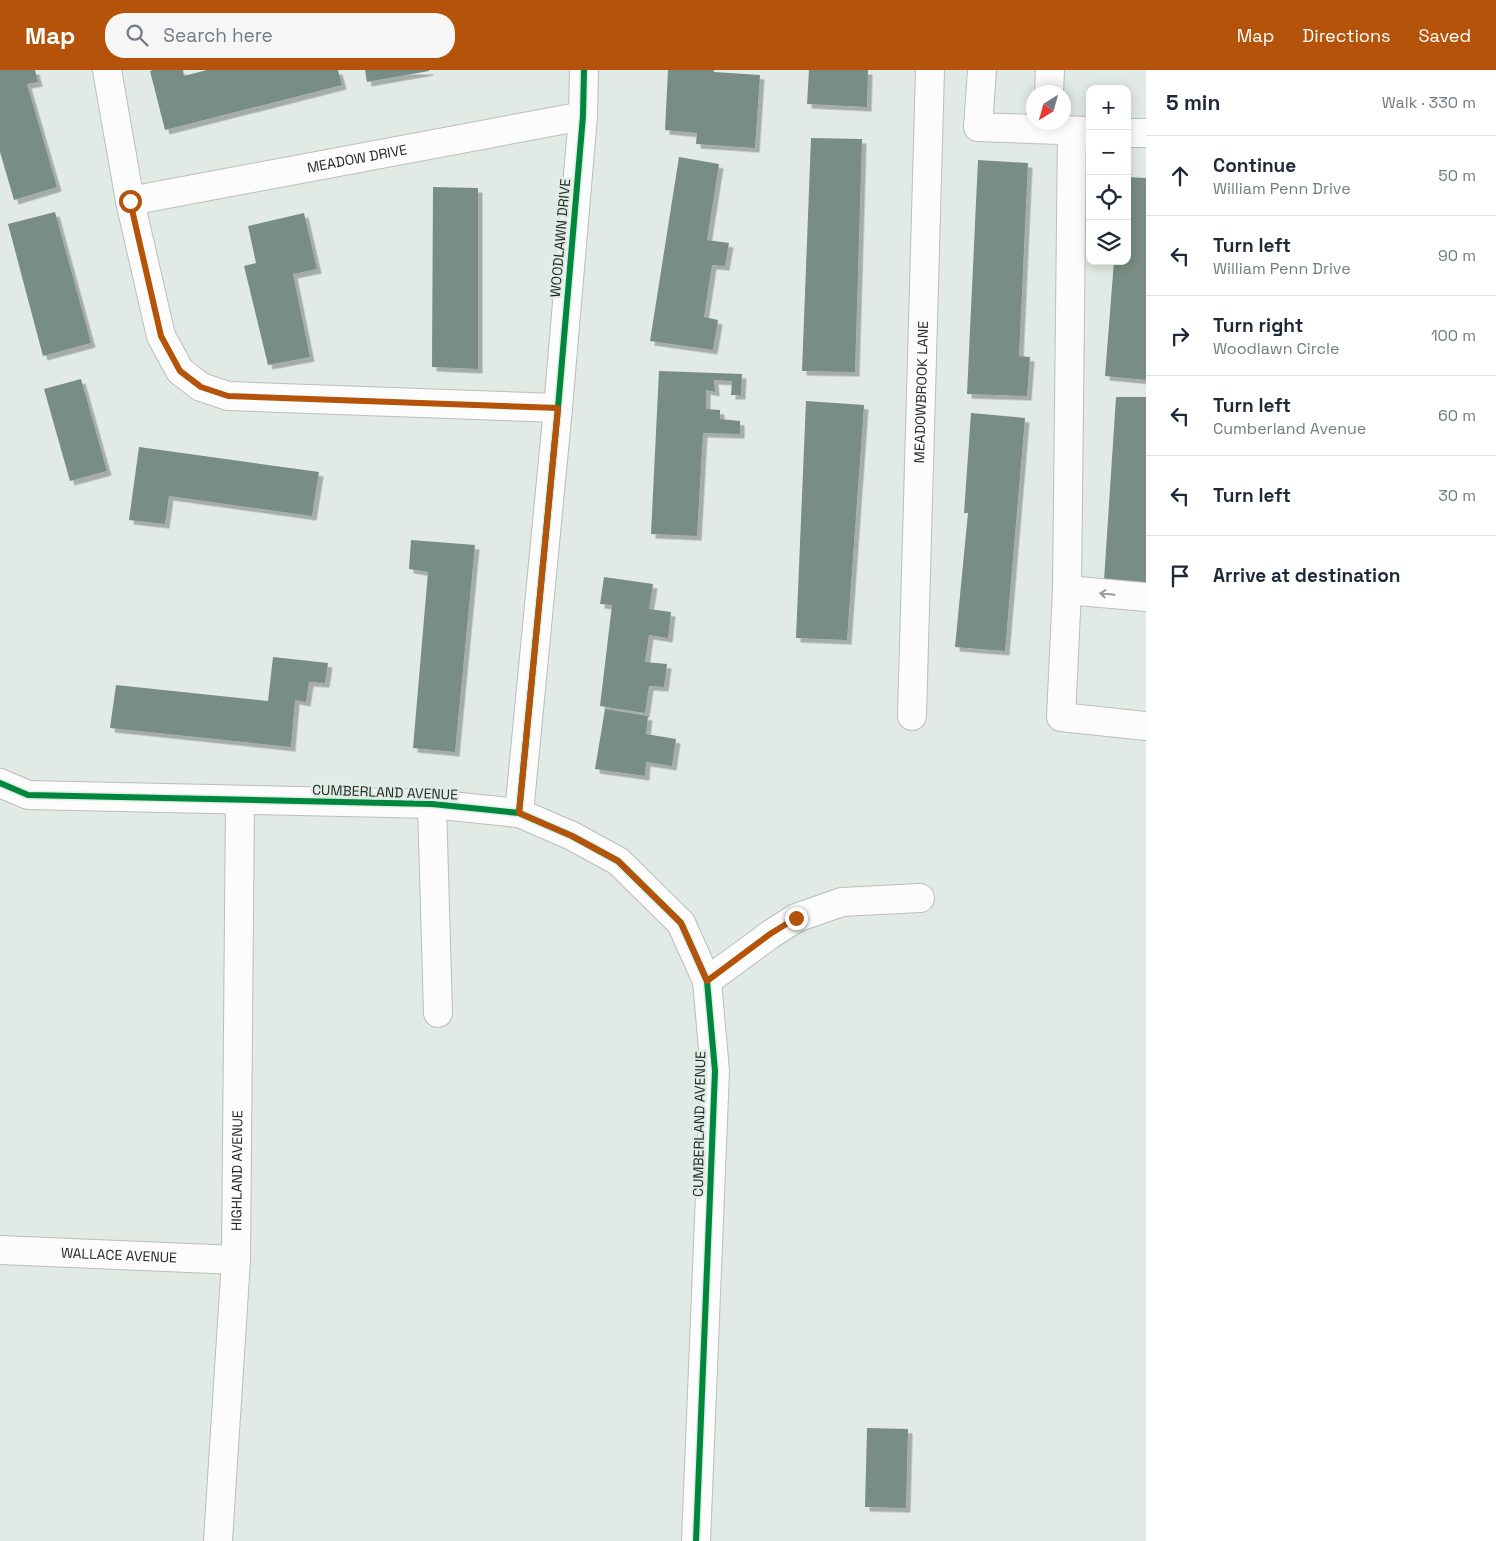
<!DOCTYPE html>
<meta charset="utf-8">
<style>
:root{--surface:#fff;--page:#f6f6f7;--text:#1f2937;--muted:#747a83;--line:#e0e1e3;--accent:#b45309}
body{margin:0;font-family:"Space Grotesk",sans-serif;background:var(--page);color:var(--text)}
.controls{position:absolute;right:15px;top:15px;display:grid;overflow:hidden;border-radius:10px;box-shadow:0 2px 12px #0003}
.controls button{width:45px;height:45px;display:grid;place-items:center;padding:0;border:0;border-bottom:1px solid var(--line);background:var(--surface);color:var(--text);font:25px sans-serif}
.compass{position:absolute;left:1026px;top:15px;width:45px;height:45px;border-radius:50%;background:var(--surface);box-shadow:0 2px 12px #0003;rotate:217deg}
.stop{position:absolute;width:15px;height:15px;margin:-11px;border:4px solid #b45309;border-radius:50%;background:#fff}
.stop.end{background:#b45309;border-color:#fff;box-shadow:0 1px 5px #0008}
.list{margin:0;padding:0;list-style:none}
h2{display:flex;justify-content:space-between;align-items:center;height:65px;margin:0;padding:0 20px;font-size:21px}
h2 small{font-size:16px;font-weight:400;color:var(--muted)}
.list li{display:grid;grid-template-columns:32px 1fr auto;gap:15px;align-items:center;box-sizing:border-box;height:80px;padding:0 20px;border-top:1px solid var(--line)}
.list b{display:block;font-size:19px;white-space:nowrap}
.list p{margin:0;font-size:16px;white-space:nowrap;color:var(--muted)}
.list em{font-size:16px;font-style:normal;color:var(--muted)}
.icon{flex:none;width:28px;height:28px;fill:none;stroke:currentColor;stroke-width:2;stroke-linecap:round;stroke-linejoin:round}
.map{position:relative;flex:none;width:1146px;height:1471px;overflow:hidden}
header{display:flex;align-items:center;gap:30px;box-sizing:border-box;height:70px;padding:0 25px;background:var(--accent);color:#fff}
header strong{font-size:24px}
nav{display:flex;gap:28px;margin-inline-start:auto;font-size:18px}
.search{width:350px;height:45px;background:var(--page);display:flex;align-items:center;gap:12px;box-sizing:border-box;padding:0 18px;border-radius:20px;color:var(--muted);font-size:19px}
main{display:flex}
aside{flex:1;background:var(--surface)}
.map>svg:first-child{display:block}
</style>
<header>
<strong>Map</strong>
<div class="search"><svg class="icon" aria-label="search" viewBox="0 0 24 24"><circle cx="10" cy="10" r="6"/><path d="M15 15l6 6"/></svg>Search here</div>
<nav><a>Map</a><a>Directions</a><a>Saved</a></nav>
</header>
<main>
<div class="map">
<svg width="1146" height="1471" viewBox="0 0 1146 1471">
<defs>
<filter id="shadow"><feDropShadow dx="4.5" dy="4.5" stdDeviation="0" flood-color="#0004"/></filter>
</defs>
<rect width="100%" height="100%" fill="#e2eae5"/>
<g fill="#788d83" filter="url(#shadow)">
<polygon points="0,0 35,0 38,12 27,14 57,117 14,130 0,82"/>
<polygon points="153,0 183,0 184,6 207,0 338,0 342,15 165,60 150,1"/>
<polygon points="365,0 429,0 429,1 367,12"/>
<polygon points="668,0 714,0 714,2 760,5 755,78 696,74 697,63 665,60"/>
<polygon points="809,0 868,0 867,37 807,34"/>
<polygon points="811,68 862,69 855,302 802,301"/>
<polygon points="679,87 719,94 707,170 729,173 725,196 712,195 704,247 718,250 713,280 650,271"/>
<polygon points="978,90 1028,93 1019,286 1030,287 1027,326 967,324"/>
<polygon points="1127,107 1146,108 1146,310 1105,306 1114,191 1127,191"/>
<polygon points="433,117 478,118 478,299 432,297"/>
<polygon points="55,142 91,273 43,286 8,154"/>
<polygon points="304,143 317,199 293,204 310,287 268,295 244,196 256,193 248,156"/>
<polygon points="659,301 742,304 741,325 731,325 732,311 714,310 715,322 706,320 706,339 720,340 720,349 740,351 740,364 703,363 697,466 651,464"/>
<polygon points="81,309 107,401 70,411 44,319"/>
<polygon points="1116,327 1146,327 1146,515 1104,511"/>
<polygon points="806,331 864,335 847,570 796,568"/>
<polygon points="971,343 1025,348 1005,581 955,577 968,443 964,443"/>
<polygon points="139,377 319,402 312,446 169,426 165,454 129,450"/>
<polygon points="411,470 475,475 455,682 413,678 428,502 409,499"/>
<polygon points="604,507 653,514 649,539 671,542 668,568 649,565 645,592 667,594 664,617 649,616 645,643 600,636 612,535 600,534"/>
<polygon points="273,587 328,593 325,613 309,612 306,632 295,630 291,677 110,658 116,615 268,631"/>
<polygon points="605,639 648,646 646,664 676,669 672,696 646,692 645,706 595,699"/>
<polygon points="867,1358 908,1359 906,1438 865,1437"/>
</g>
<g fill="none" stroke-linecap="round" stroke-linejoin="round">
<defs>
<g id="minor">
<polyline points="107,0 130,131 161,266 180,301 201,317 228,326 558,338"/>
<polyline points="982,0 978,57 1089,61"/>
<polyline points="1049,22 1050,0"/>
<polyline points="1072,61 1067,520 1061,647 1146,656"/>
<polyline points="1127,63 1146,63"/>
<path id="s1" d="M130,131L583,46"/>
<polyline points="1067,520 1146,527"/>
<path id="s2" d="M912,646L930,0"/>
<polyline points="0,713 28,725 432,734 519,743 572,766 618,791 681,853 707,911 715,1001 696,1471"/>
<polyline points="432,734 438,943"/>
<polyline points="519,743 558,338 583,46 584,0"/>
<polyline points="707,911 771,864 796,848 842,832 920,828"/>
<path id="s3" d="M0,1180L236,1190"/>
<path id="s4" d="M218,1471L236,1190L240,730"/>
</g>
</defs>
<use href="#minor" stroke="#b9bfbb" stroke-width="30"/>
<use href="#minor" stroke="#fbfcfb" stroke-width="28"/>
<defs>
<g id="cycleway">
<polyline points="0,713 28,725 432,734 519,743 572,766 618,791 681,853 707,911 715,1001 696,1471"/>
<polyline points="519,743 558,338 583,46 584,0"/>
</g>
</defs>
<use href="#cycleway" stroke="#dfede4" stroke-width="9"/>
<use href="#cycleway" stroke="#00873e" stroke-width="6"/>
</g>
<defs><path id="oneway-shaft" d="M-6 0H5M1.5-3L5.5 0L1.5 3" fill="none" stroke-width="1.6" stroke-linecap="round" stroke-linejoin="round" transform="scale(1.25)"/></defs>
<use stroke="#9a9d9b" href="#oneway-shaft" transform="translate(1107 524) rotate(-174)"/>
<g fill="none" stroke-linecap="round" stroke-linejoin="round">
<polyline stroke="#b45309" stroke-width="6" points="130,131 161,266 180,301 201,317 228,326 558,338 519,743 572,766 618,791 681,853 707,911 770,864 796,848"/>
</g>
<g text-anchor="middle" dominant-baseline="central" stroke-width="5" stroke-linejoin="round" paint-order="stroke">
<g font-size="14" fill="#242926" stroke="#dfede4">
<text stroke="none"><textPath href="#s1" startOffset="231">MEADOW DRIVE</textPath></text>
<text transform="translate(560 168) rotate(-85)">WOODLAWN DRIVE</text>
<text stroke="none"><textPath href="#s2" startOffset="324">MEADOWBROOK LANE</textPath></text>
<text transform="translate(385 722) rotate(2)">CUMBERLAND AVENUE</text>
<text transform="translate(699 1054) rotate(-89)">CUMBERLAND AVENUE</text>
<text stroke="none"><textPath href="#s4" startOffset="371">HIGHLAND AVENUE</textPath></text>
<text stroke="none"><textPath href="#s3" startOffset="119">WALLACE AVENUE</textPath></text>
</g>
</g>
</svg>
<div class="controls">
<button>+</button>
<button>−</button>
<button><svg class="icon" aria-label="locate" viewBox="0 0 24 24"><circle cx="12" cy="12" r="6"/><path d="M12 2v4M12 18v4M2 12h4M18 12h4"/></svg></button>
<button><svg class="icon" aria-label="layers" viewBox="0 0 24 24"><path d="M12 4l9 5-9 5-9-5zM3 14l9 5 9-5"/></svg></button>
</div>
<svg class="compass" viewBox="-18 -18 36 36"><path d="M0-13l5 13h-10z" fill="#e53935"/><path d="M0 13l5-13h-10z" fill="#747a83"/></svg>
<div class="stop" style="left:130px;top:131px"></div>
<div class="stop end" style="left:796px;top:848px"></div>
</div>
<aside>
<h2>5 min<small>Walk · 330 m</small></h2>
<ul class="list">
<li><svg class="icon" aria-label="ahead" viewBox="0 0 24 24"><path d="M12 20V5M6 11l6-6 6 6"/></svg><div><b>Continue</b><p>William Penn Drive</p></div><em>50 m</em></li>
<li><svg class="icon" aria-label="left" viewBox="0 0 24 24"><path d="M17 20v-9H6M10 6l-5 5 5 5"/></svg><div><b>Turn left</b><p>William Penn Drive</p></div><em>90 m</em></li>
<li><svg class="icon" aria-label="right" viewBox="0 0 24 24"><path d="M7 20v-9h11M14 6l5 5-5 5"/></svg><div><b>Turn right</b><p>Woodlawn Circle</p></div><em>100 m</em></li>
<li><svg class="icon" aria-label="left" viewBox="0 0 24 24"><path d="M17 20v-9H6M10 6l-5 5 5 5"/></svg><div><b>Turn left</b><p>Cumberland Avenue</p></div><em>60 m</em></li>
<li><svg class="icon" aria-label="left" viewBox="0 0 24 24"><path d="M17 20v-9H6M10 6l-5 5 5 5"/></svg><div><b>Turn left</b></div><em>30 m</em></li>
<li><svg class="icon" aria-label="arrive" viewBox="0 0 24 24"><path d="M6 21V4h12l-3 4 3 4H6"/></svg><div><b>Arrive at destination</b></div></li>
</ul>
</aside>
</main>
